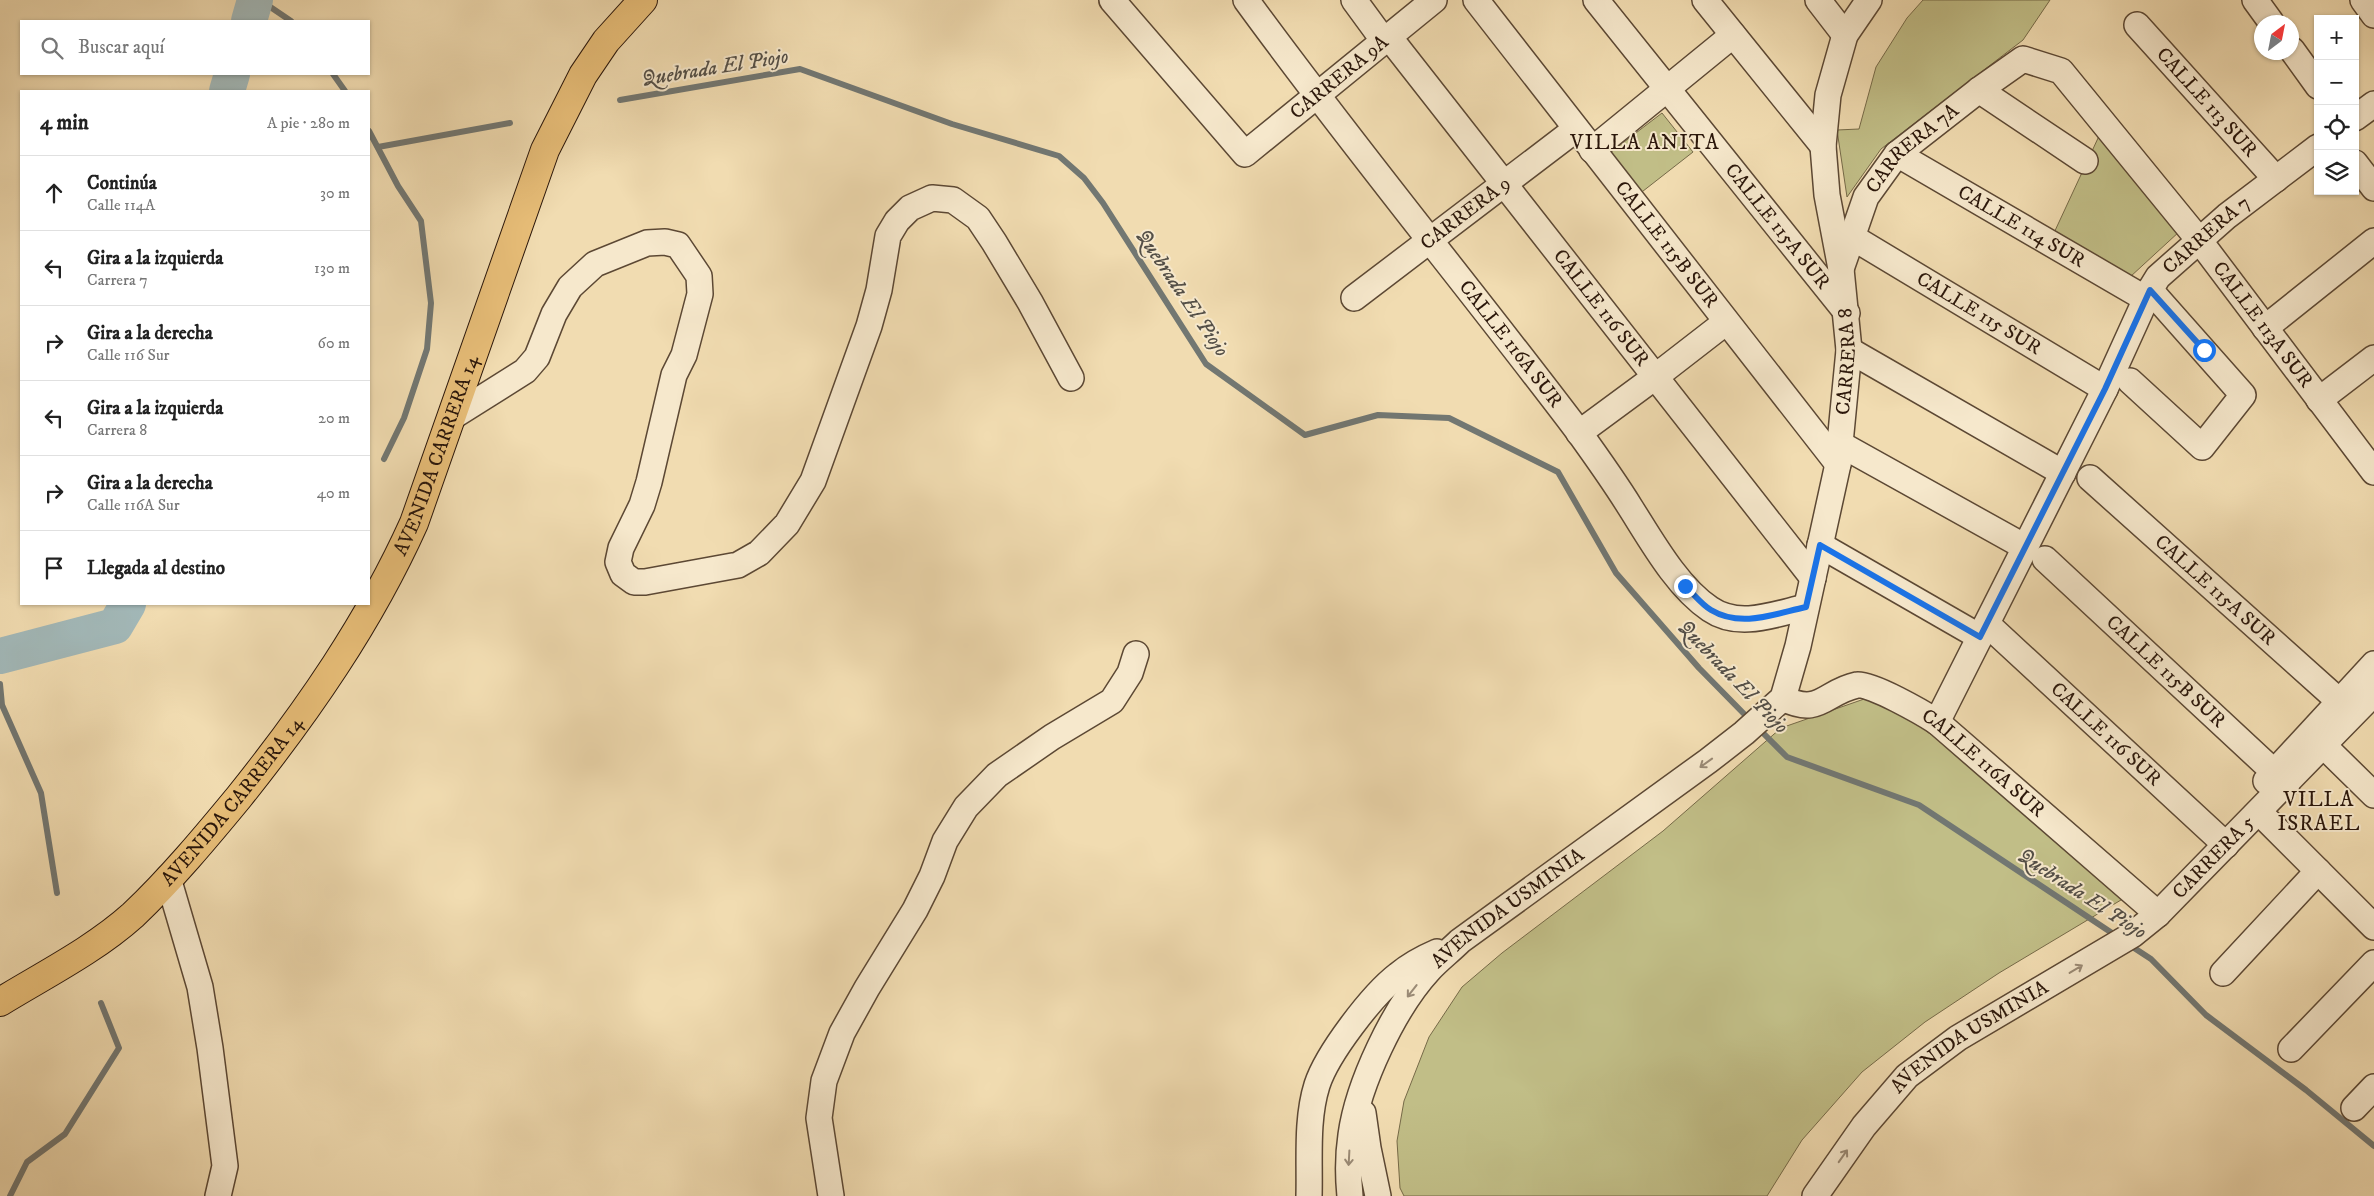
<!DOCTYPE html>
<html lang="es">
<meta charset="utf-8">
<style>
:root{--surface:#fff;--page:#f6f6f6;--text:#222;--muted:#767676;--line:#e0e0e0}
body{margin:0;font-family:"IM FELL DW Pica",serif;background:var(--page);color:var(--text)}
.controls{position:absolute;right:15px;top:15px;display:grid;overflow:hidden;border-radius:0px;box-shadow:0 1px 4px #0004}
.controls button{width:45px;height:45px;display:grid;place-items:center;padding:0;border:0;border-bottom:1px solid var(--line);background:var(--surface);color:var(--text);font:25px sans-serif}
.compass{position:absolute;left:2254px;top:15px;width:45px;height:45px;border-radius:50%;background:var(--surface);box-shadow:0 1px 4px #0004;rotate:32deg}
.stop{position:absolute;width:15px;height:15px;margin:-11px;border:4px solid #1a73e8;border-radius:50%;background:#fff}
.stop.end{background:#1a73e8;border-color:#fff;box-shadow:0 1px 5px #0008}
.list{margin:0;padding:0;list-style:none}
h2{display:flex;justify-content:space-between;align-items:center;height:65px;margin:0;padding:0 20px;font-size:21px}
h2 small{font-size:16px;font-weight:400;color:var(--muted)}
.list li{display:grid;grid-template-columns:32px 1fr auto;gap:15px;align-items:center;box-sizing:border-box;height:75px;padding:0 20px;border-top:1px solid var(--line)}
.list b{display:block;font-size:19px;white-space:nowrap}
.list p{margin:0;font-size:16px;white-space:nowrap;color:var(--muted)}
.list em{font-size:16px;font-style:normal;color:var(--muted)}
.icon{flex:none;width:28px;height:28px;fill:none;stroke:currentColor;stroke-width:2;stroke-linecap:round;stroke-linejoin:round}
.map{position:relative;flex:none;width:2374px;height:1196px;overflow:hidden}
.search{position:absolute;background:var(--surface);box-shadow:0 1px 4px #0004;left:20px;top:20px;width:350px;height:55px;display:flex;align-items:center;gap:12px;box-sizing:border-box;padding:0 18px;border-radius:0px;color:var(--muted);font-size:19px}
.panel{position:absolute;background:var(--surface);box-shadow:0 1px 4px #0004;left:20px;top:90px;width:350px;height:515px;border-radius:0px}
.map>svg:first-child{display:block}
</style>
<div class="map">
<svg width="2374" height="1196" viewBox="0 0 2374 1196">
<rect width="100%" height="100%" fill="#f1dcb1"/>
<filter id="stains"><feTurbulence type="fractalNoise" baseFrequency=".004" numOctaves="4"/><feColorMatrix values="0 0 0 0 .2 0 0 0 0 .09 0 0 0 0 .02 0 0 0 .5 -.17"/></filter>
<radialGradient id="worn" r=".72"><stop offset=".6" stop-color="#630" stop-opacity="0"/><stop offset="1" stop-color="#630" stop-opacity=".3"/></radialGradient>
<g fill="#c1be87" stroke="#766a48">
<polygon points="1923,0 2050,0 2023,40 1881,149 1847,197 1837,130 1859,129 1876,67 1907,18"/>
<polygon points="1662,113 1693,152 1638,195 1607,155"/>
<polygon points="2099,136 2180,231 2130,277 2053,235"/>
<polygon points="1867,698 1942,736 2126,897 1999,973 1925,1022 1862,1072 1802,1140 1767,1196 1404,1196 1400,1188 1397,1141 1404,1101 1429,1037 1462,987 1502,953 1663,831 1781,728"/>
</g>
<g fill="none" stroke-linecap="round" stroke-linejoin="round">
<g stroke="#727772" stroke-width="6">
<polyline points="260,0 291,21"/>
<polyline points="333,74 345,91"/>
<polyline points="620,100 800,69 952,124 1059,156 1084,178 1103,203 1206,364 1305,435 1378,415 1449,418 1558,472 1616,573 1699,668 1751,721"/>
<polyline points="369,131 398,186 421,221 431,303 427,349 404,418 384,459"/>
<polyline points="378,147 510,123"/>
<polyline points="0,671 6,654"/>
<polyline points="0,684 2,705 41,793 57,893"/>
<polyline points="1758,728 1787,757 1919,805 2118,937"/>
<polyline points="2128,944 2151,959 2206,1015 2306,1090 2374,1146"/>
<polyline points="10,1196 27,1162 65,1134 119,1048 101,1003"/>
</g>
<g stroke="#a2b8b8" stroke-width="36">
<polyline points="249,21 255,0"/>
<polyline points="227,91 232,74"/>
<polyline points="0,656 115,626 128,604"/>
</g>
<defs>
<g id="minor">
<path id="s1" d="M1112,0L1245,154L1434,0"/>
<path id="s2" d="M1246,0C1353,147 1469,287 1578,431C1596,456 1614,481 1630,507C1651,540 1677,587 1710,609C1739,629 1775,614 1806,607"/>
<polyline points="1354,0 1384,41"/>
<path id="s3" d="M1476,0L1838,464"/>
<path id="s4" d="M1596,0L1847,313"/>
<polyline points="1705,0 1823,146"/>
<polyline points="1818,0 1845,35"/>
<polyline points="2255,0 2271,22"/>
<polyline points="2363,0 2374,15"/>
<path id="s5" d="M2137,25L2276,179"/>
<path id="s6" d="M1389,37L1813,578"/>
<polyline points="2292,50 2318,86"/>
<polyline points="1979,90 2085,161"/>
<polyline points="2355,118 2374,104"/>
<polyline points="1592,150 1733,35"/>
<path id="s7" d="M1897,154L2146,299"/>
<polyline points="2355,163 2374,188"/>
<path id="s8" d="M1852,237L2105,389"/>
<path id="s9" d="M1841,269L1866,197L1897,154L1979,90L2023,59L2061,71L2199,240L2374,472"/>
<path id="s10" d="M1354,298L1576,129"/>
<polyline points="2265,328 2374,241"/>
<polyline points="1849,350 2063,473"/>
<polyline points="2130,381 2202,447 2243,395 2150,290"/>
<polyline points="2319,400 2374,358"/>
<polyline points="452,417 525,371 537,357 554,314 570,287 595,264 647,243 665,242 678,245 699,276 700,294 684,355 674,375 649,482 642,505 621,548 618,562 623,574 634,582 645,582 738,565 759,553 787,524 813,481 869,326 879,290 888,236 897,221 910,208 932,198 953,200 978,218 994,242 1030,302 1071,378"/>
<polyline points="1579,433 1655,377 1726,322"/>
<polyline points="1840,444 2025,547"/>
<path id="s11" d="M2090,478L2339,701"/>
<polyline points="1820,545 1980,637"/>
<path id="s12" d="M2045,559L2287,784"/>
<path id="s13" d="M1987,624L2226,845"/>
<path id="s14" d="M1783,698C1820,717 1824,692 1857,685C1871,683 1923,713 1937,722L2158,914"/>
<path id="s15" d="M1937,722L2105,389L2150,290L2158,277L2227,216L2318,147"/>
<polyline points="2324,746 2374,795"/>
<polyline points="2266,781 2374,664"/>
<polyline points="2259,812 2374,927"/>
<polyline points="168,878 200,987 210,1048 225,1166 218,1196"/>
<polyline points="2223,973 2318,871"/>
<polyline points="2291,1049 2374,963"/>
<polyline points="2354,1108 2374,1087"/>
<polyline points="1363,1113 1368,1148 1378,1196"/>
<polyline points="831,1196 819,1118 824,1081 842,1033 867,988 915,910 932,876 945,841 966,807 997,775 1052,737 1112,701 1130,673 1136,654"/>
<path d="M1309,1196C1310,1160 1306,1120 1317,1085C1327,1054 1372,995 1398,975C1410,965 1423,958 1437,952"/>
<path id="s16" d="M1350,1196C1348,1176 1348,1155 1351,1135C1358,1084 1394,1008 1429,970C1438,960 1450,951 1460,941L1708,761L1744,733L1783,698L1798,646L1838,464L1849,350L1841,269L1827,195L1823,146L1828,95L1845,35L1869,0"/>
<path id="s17" d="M1815,1196L1864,1126L1907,1076L1958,1038L2132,935L2158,914L2374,693"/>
</g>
<g id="major">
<path id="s18" d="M0,1002C44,975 94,950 133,915C171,879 206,837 239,797C307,712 369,623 414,523L545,150L583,75L606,41L643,0"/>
</g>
</defs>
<use href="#minor" stroke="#5c4834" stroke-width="28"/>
<use href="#major" stroke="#2a160a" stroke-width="30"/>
<use href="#minor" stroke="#f6e8cc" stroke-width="25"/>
<use href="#major" stroke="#e8be78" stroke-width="28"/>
</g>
<defs><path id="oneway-shaft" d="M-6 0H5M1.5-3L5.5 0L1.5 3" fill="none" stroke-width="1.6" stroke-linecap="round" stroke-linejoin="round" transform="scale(1.25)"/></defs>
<g stroke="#9a8a75">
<use href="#oneway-shaft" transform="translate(1706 763) rotate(144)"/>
<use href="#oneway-shaft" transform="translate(2076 969) rotate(-31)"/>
<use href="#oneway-shaft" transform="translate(1412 991) rotate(128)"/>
<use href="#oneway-shaft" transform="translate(1843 1156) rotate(-55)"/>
<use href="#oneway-shaft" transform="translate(1349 1158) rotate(93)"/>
</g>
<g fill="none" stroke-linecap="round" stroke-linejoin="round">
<path stroke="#1a73e8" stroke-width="6" d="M1685,586C1693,593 1701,604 1711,610C1741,628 1774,614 1806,607L1820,545L1980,637L2105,389L2150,290L2204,350"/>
</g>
<g text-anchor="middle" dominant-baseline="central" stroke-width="4" stroke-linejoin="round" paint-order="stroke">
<g font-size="20" fill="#2a160a" stroke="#f6e8cc">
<text stroke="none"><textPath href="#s1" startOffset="325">CARRERA 9A</textPath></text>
<text stroke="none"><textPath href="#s5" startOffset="104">CALLE 113 SUR</textPath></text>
<text stroke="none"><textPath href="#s9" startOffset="144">CARRERA 7A</textPath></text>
<text stroke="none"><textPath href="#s10" startOffset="140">CARRERA 9</textPath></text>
<text stroke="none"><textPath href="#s7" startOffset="144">CALLE 114 SUR</textPath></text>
<text stroke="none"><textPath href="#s4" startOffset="290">CALLE 115A SUR</textPath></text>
<text stroke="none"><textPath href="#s15" startOffset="561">CARRERA 7</textPath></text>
<text stroke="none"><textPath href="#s3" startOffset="310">CALLE 115B SUR</textPath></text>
<text stroke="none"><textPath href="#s6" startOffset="344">CALLE 116 SUR</textPath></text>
<text stroke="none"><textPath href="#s8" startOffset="148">CALLE 115 SUR</textPath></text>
<text stroke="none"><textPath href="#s9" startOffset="651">CALLE 113A SUR</textPath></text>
<text stroke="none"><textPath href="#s2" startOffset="434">CALLE 116A SUR</textPath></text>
<text stroke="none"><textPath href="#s16" startOffset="1036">CARRERA 8</textPath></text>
<text stroke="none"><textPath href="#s18" startOffset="715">AVENIDA CARRERA 14</textPath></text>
<text stroke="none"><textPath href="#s11" startOffset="168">CALLE 115A SUR</textPath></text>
<text stroke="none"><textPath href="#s12" startOffset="165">CALLE 115B SUR</textPath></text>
<text stroke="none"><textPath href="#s13" startOffset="162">CALLE 116 SUR</textPath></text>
<text stroke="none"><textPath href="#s14" startOffset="230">CALLE 116A SUR</textPath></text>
<text stroke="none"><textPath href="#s18" startOffset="310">AVENIDA CARRERA 14</textPath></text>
<text stroke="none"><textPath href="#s17" startOffset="530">CARRERA 5</textPath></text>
<text stroke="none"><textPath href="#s16" startOffset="346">AVENIDA USMINIA</textPath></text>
<text stroke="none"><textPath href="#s17" startOffset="225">AVENIDA USMINIA</textPath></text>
</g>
<g font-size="21" font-style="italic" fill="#544f47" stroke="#f6e8cc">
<text transform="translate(715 68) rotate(-9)">Quebrada El Piojo</text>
<text transform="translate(1182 293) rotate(56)">Quebrada El Piojo</text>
<text transform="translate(1733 677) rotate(46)">Quebrada El Piojo</text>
<text transform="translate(2082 894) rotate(33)">Quebrada El Piojo</text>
</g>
<g font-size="21" letter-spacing="1" fill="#2a160a" stroke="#f6e8cc">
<text x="1645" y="143">VILLA ANITA</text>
<text x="2319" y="800">VILLA<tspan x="2319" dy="24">ISRAEL</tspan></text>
</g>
</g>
<rect width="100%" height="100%" filter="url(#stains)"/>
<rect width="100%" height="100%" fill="url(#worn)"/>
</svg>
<div class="controls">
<button>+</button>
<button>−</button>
<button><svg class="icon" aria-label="locate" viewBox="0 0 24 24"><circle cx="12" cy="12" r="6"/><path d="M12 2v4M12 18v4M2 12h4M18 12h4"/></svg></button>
<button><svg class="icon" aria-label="layers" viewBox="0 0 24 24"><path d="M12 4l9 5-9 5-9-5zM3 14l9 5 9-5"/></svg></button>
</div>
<svg class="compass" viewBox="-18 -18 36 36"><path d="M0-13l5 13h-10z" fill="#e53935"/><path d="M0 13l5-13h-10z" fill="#767676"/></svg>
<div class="stop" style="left:2204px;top:350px"></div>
<div class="stop end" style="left:1685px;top:586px"></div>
<div class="search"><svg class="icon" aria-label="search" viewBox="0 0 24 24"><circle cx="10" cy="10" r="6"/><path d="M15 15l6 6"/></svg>Buscar aquí</div>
<section class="panel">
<h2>4 min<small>A pie · 280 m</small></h2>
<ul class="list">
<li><svg class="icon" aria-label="ahead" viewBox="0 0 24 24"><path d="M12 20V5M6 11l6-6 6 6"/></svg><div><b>Continúa</b><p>Calle 114A</p></div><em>30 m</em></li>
<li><svg class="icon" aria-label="left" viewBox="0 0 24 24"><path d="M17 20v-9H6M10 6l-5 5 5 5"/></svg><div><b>Gira a la izquierda</b><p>Carrera 7</p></div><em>130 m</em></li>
<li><svg class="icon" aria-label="right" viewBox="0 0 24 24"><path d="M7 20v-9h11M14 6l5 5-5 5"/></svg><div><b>Gira a la derecha</b><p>Calle 116 Sur</p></div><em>60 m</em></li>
<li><svg class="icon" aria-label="left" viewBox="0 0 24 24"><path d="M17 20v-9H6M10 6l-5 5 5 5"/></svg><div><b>Gira a la izquierda</b><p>Carrera 8</p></div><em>20 m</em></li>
<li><svg class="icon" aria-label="right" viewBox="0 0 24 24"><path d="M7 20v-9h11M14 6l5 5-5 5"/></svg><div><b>Gira a la derecha</b><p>Calle 116A Sur</p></div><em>40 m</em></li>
<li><svg class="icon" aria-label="arrive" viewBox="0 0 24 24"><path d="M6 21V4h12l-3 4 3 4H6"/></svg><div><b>Llegada al destino</b></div></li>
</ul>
</section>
</div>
